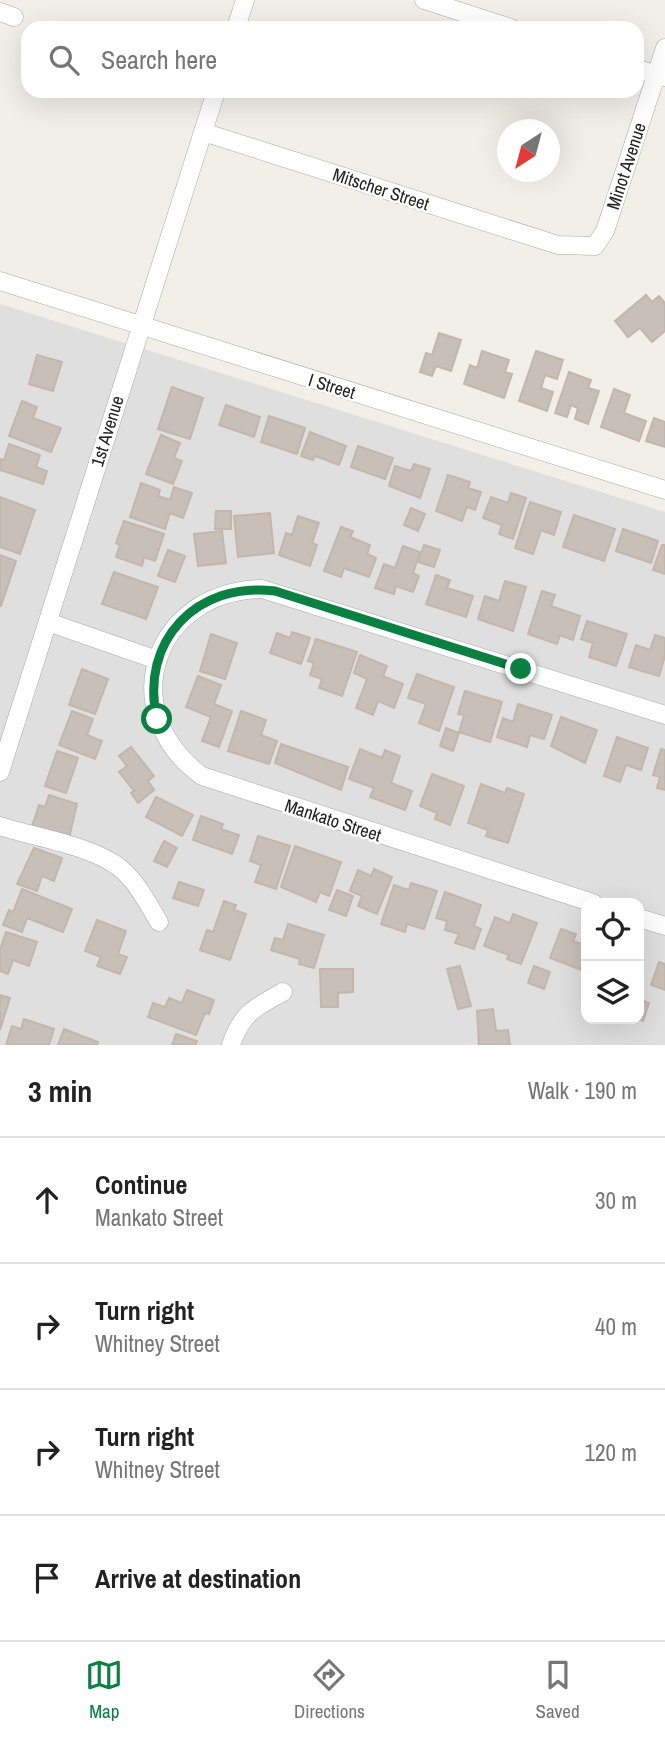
<!DOCTYPE html>
<meta charset="utf-8">
<style>
:root{--surface:#fff;--page:#f6f6f6;--text:#222;--muted:#767676;--line:#e0e0e0;--accent:#0b8043}
body{margin:0;font-family:"Archivo Narrow",sans-serif;background:var(--page);color:var(--text)}
.controls{position:absolute;right:21px;bottom:21px;display:grid;overflow:hidden;border-radius:14px;box-shadow:0 7px 28px #0002}
.controls button{width:63px;height:63px;display:grid;place-items:center;padding:0;border:0;border-bottom:2px solid var(--line);background:var(--surface);color:var(--text);font:35px sans-serif}
.compass{position:absolute;left:497px;top:119px;width:63px;height:63px;border-radius:50%;background:var(--surface);box-shadow:0 7px 28px #0002;rotate:216deg}
.stop{position:absolute;width:21px;height:21px;margin:-16px;border:5px solid #0b8043;border-radius:50%;background:#fff}
.stop.end{background:#0b8043;border-color:#fff;box-shadow:0 2px 7px #0008}
.list{margin:0;padding:0;list-style:none}
h2{display:flex;justify-content:space-between;align-items:center;height:91px;margin:0;padding:0 28px;font-size:30px}
h2 small{font-size:23px;font-weight:400;color:var(--muted)}
.list li{display:grid;grid-template-columns:46px 1fr auto;gap:21px;align-items:center;box-sizing:border-box;height:126px;padding:0 28px;border-top:2px solid var(--line)}
.list b{display:block;font-size:26px;white-space:nowrap}
.list p{margin:0;font-size:23px;white-space:nowrap;color:var(--muted)}
.list em{font-size:23px;font-style:normal;color:var(--muted)}
.icon{flex:none;width:38px;height:38px;fill:none;stroke:currentColor;stroke-width:2;stroke-linecap:round;stroke-linejoin:round}
.map{position:relative;flex:none;width:665px;height:1045px;overflow:hidden}
.search{position:absolute;background:var(--surface);box-shadow:0 7px 28px #0002;left:21px;right:21px;top:21px;height:77px;display:flex;align-items:center;gap:18px;box-sizing:border-box;padding:0 24px;border-radius:21px;color:var(--muted);font-size:26px}
.sheet{height:595px;background:var(--surface)}
nav{display:flex;justify-content:space-around;align-items:center;box-sizing:border-box;height:98px;border-top:2px solid var(--line);background:var(--surface);font-size:19px;color:var(--muted)}
nav a{display:grid;justify-items:center;gap:4px}
nav .on{color:var(--accent)}
.map>svg:first-child{display:block}
</style>
<div class="map">
<svg width="665" height="1045" viewBox="0 0 665 1045">
<rect width="100%" height="100%" fill="#f2efe9"/>
<path fill="#e0dfdf" fill-rule="evenodd" d="M0,304L665,512V1045H0ZM586,903H639V1019H586Z"/>
<g fill="#c7bfb8" stroke="#c4b6ab" stroke-width="2">
<polygon points="646,295 652,302 659,296 665,303 665,331 652,342 640,328 628,337 615,321"/>
<polygon points="439,333 461,340 451,371 436,366 432,376 420,372 426,353 432,355"/>
<polygon points="482,351 509,360 505,372 512,374 504,398 464,384 470,365 477,368"/>
<polygon points="536,351 563,360 557,379 545,375 541,388 553,392 547,411 519,401"/>
<polygon points="37,355 62,362 53,391 29,384"/>
<polygon points="569,372 591,380 588,388 599,391 588,424 575,419 578,408 571,405 567,417 555,413"/>
<polygon points="172,387 203,398 190,439 158,429"/>
<polygon points="614,389 630,395 624,413 646,421 639,441 601,427"/>
<polygon points="22,401 37,407 33,418 61,428 51,452 9,436"/>
<polygon points="226,405 260,417 254,437 219,425"/>
<polygon points="269,416 305,428 297,454 261,442"/>
<polygon points="654,418 665,422 665,447 646,441"/>
<polygon points="310,432 346,446 339,465 315,456 313,460 301,456"/>
<polygon points="161,435 180,443 174,458 182,461 173,484 146,474"/>
<polygon points="9,444 40,455 36,467 47,471 43,484 0,470 0,459 4,460"/>
<polygon points="358,446 393,458 385,479 351,467"/>
<polygon points="414,464 430,469 420,498 389,486 395,466 411,471"/>
<polygon points="448,475 470,482 468,488 481,492 475,510 467,507 462,521 436,511"/>
<polygon points="141,483 160,490 158,496 170,500 174,487 192,493 183,518 170,513 165,529 130,517"/>
<polygon points="511,493 526,498 513,539 499,534 502,525 483,518 491,497 508,503"/>
<polygon points="0,497 35,510 20,554 0,547"/>
<polygon points="530,502 561,512 554,535 541,530 533,554 515,548"/>
<polygon points="411,508 425,514 418,531 404,525"/>
<polygon points="216,511 231,511 231,529 215,529"/>
<polygon points="270,513 274,553 238,557 234,516"/>
<polygon points="574,515 615,529 604,561 563,547"/>
<polygon points="298,516 319,523 312,543 317,545 310,566 279,555 286,533 292,535"/>
<polygon points="124,521 164,534 155,561 144,557 142,566 116,557 120,545 116,543"/>
<polygon points="341,527 353,531 350,537 370,545 367,554 376,558 369,577 344,568 341,577 324,571"/>
<polygon points="623,529 658,541 651,563 616,551"/>
<polygon points="222,531 226,563 198,566 194,534"/>
<polygon points="424,545 440,550 434,567 418,562"/>
<polygon points="662,545 665,545 665,574 653,570"/>
<polygon points="403,546 420,552 413,573 419,576 413,592 396,586 394,594 375,588 384,564 395,568"/>
<polygon points="168,550 185,556 175,582 158,576"/>
<polygon points="0,555 16,561 1,606 0,606"/>
<polygon points="114,572 158,587 146,619 102,604"/>
<polygon points="436,575 450,580 447,588 473,596 466,617 426,604"/>
<polygon points="505,581 526,587 513,631 478,619 485,596 499,601"/>
<polygon points="542,591 555,595 551,606 580,616 573,640 560,635 557,644 528,634"/>
<polygon points="587,621 627,634 616,666 589,657 593,643 581,639"/>
<polygon points="292,632 310,638 301,664 270,653 277,633 290,638"/>
<polygon points="211,634 237,643 225,679 200,671"/>
<polygon points="655,635 665,638 665,656 659,676 629,667 636,645 650,650"/>
<polygon points="316,639 357,652 342,696 319,688 322,679 310,675 314,663 308,661"/>
<polygon points="360,655 387,666 383,676 403,684 394,708 378,701 373,715 356,708 367,679 354,673"/>
<polygon points="82,669 108,679 95,714 69,705"/>
<polygon points="417,674 454,687 439,731 419,723 426,704 408,698"/>
<polygon points="198,676 221,685 214,704 232,711 219,747 202,741 211,717 186,707"/>
<polygon points="465,691 502,702 490,742 459,732 464,715 458,714"/>
<polygon points="518,704 552,715 544,739 530,735 527,747 497,737 503,718 513,722"/>
<polygon points="72,711 93,719 87,735 102,741 95,759 59,745"/>
<polygon points="241,711 266,720 261,735 277,741 269,764 228,751"/>
<polygon points="561,717 597,730 585,763 551,746"/>
<polygon points="446,728 459,733 453,751 440,746"/>
<polygon points="617,737 648,748 641,770 626,765 620,782 604,776"/>
<polygon points="281,744 348,767 341,790 275,763"/>
<polygon points="131,747 154,776 148,781 154,790 138,803 131,793 134,791 119,772 127,766 119,756"/>
<polygon points="360,749 382,758 385,750 400,756 391,783 412,791 405,810 370,797 374,788 349,779"/>
<polygon points="661,749 665,750 665,790 657,788 660,777 653,775"/>
<polygon points="57,751 78,758 66,793 45,786"/>
<polygon points="432,774 464,786 450,825 435,819 437,813 420,806"/>
<polygon points="481,784 505,793 507,788 524,794 508,843 486,836 488,830 468,823"/>
<polygon points="49,795 77,804 69,838 32,826 39,805 45,807"/>
<polygon points="156,797 193,815 182,836 146,817"/>
<polygon points="201,816 223,824 221,829 239,835 232,854 193,840"/>
<polygon points="258,836 290,846 276,889 255,882 261,865 250,861"/>
<polygon points="164,841 177,848 167,867 154,861"/>
<polygon points="295,846 341,862 329,896 320,892 316,902 281,887"/>
<polygon points="34,848 62,858 54,881 42,876 37,891 17,884"/>
<polygon points="374,869 392,877 377,914 358,906 362,896 350,891 358,870 371,876"/>
<polygon points="179,882 204,890 198,906 173,898"/>
<polygon points="411,883 437,891 424,929 407,924 405,932 381,924 394,885 409,890"/>
<polygon points="22,889 72,909 63,932 27,918 22,932 3,925 9,910 13,912"/>
<polygon points="337,890 353,896 346,916 329,910"/>
<polygon points="445,892 481,905 474,926 481,929 474,949 455,943 459,934 445,930 447,921 436,918"/>
<polygon points="224,901 236,905 234,910 246,914 230,960 200,950 207,930 213,932"/>
<polygon points="513,914 537,923 521,964 507,959 509,955 484,946 495,917 510,923"/>
<polygon points="97,920 126,931 118,954 127,957 120,974 97,966 101,957 85,951"/>
<polygon points="288,924 324,935 314,968 299,964 300,959 271,950 275,938 283,940"/>
<polygon points="561,929 576,934 573,941 586,946 581,970 550,958"/>
<polygon points="6,932 37,942 29,966 13,960 8,974 0,971 0,950"/>
<polygon points="659,962 665,964 665,990 651,985"/>
<polygon points="460,966 471,1006 458,1009 447,969"/>
<polygon points="534,966 550,972 544,989 528,983"/>
<polygon points="320,969 353,969 353,992 338,993 338,1007 321,1007"/>
<polygon points="187,990 214,1000 209,1014 205,1013 196,1035 148,1017 153,1003 165,1007 169,998 182,1003"/>
<polygon points="0,995 10,998 0,1030"/>
<polygon points="639,999 649,1003 643,1021 638,1019"/>
<polygon points="493,1009 496,1031 508,1030 510,1045 479,1045 477,1011"/>
<polygon points="24,1019 54,1029 49,1045 6,1045 12,1026 21,1029"/>
<polygon points="64,1029 98,1042 97,1045 58,1045"/>
<polygon points="176,1034 197,1041 195,1045 172,1045"/>
</g>
<g fill="none" stroke-linecap="round" stroke-linejoin="round">
<defs>
<g id="minor">
<polyline points="424,0 511,28"/>
<polyline points="0,12 14,17"/>
<polyline points="236,28 245,0"/>
<polyline points="637,69 665,77"/>
<polyline points="203,132 558,245 595,246 605,231 665,48"/>
<polyline points="0,281 665,490"/>
<polyline points="48,622 157,660"/>
<polyline points="0,772 216,91"/>
<path d="M0,826C33,837 94,846 120,868C137,882 148,904 159,922"/>
<path d="M593,903L202,776C114,712 152,591 262,589L665,715"/>
<polyline points="639,918 665,926"/>
<path d="M231,1045C241,1014 255,1007 283,992"/>
</g>
</defs>
<use href="#minor" stroke="#a9a9a9" stroke-width="19"/>
<use href="#minor" stroke="#fff" stroke-width="18"/>
</g>
<g fill="none" stroke-linecap="round" stroke-linejoin="round">
<path stroke="#0b8043" stroke-width="9" d="M157,719C139,641 197,581 275,591L521,669"/>
</g>
<g text-anchor="middle" dominant-baseline="central" stroke-width="5" stroke-linejoin="round" paint-order="stroke">
<g font-size="18" fill="#222" stroke="#fff">
<text transform="translate(626 166) rotate(-72)">Minot Avenue</text>
<text transform="translate(381 189) rotate(18)">Mitscher Street</text>
<text transform="translate(332 386) rotate(17)">I Street</text>
<text transform="translate(107 431) rotate(-73)">1st Avenue</text>
<text transform="translate(333 820) rotate(18)">Mankato Street</text>
</g>
</g>
</svg>
<div class="controls">
<button><svg class="icon" aria-label="locate" viewBox="0 0 24 24"><circle cx="12" cy="12" r="6"/><path d="M12 2v4M12 18v4M2 12h4M18 12h4"/></svg></button>
<button><svg class="icon" aria-label="layers" viewBox="0 0 24 24"><path d="M12 4l9 5-9 5-9-5zM3 14l9 5 9-5"/></svg></button>
</div>
<svg class="compass" viewBox="-18 -18 36 36"><path d="M0-13l5 13h-10z" fill="#e53935"/><path d="M0 13l5-13h-10z" fill="#767676"/></svg>
<div class="stop" style="left:157px;top:719px"></div>
<div class="stop end" style="left:521px;top:669px"></div>
<div class="search"><svg class="icon" aria-label="search" viewBox="0 0 24 24"><circle cx="10" cy="10" r="6"/><path d="M15 15l6 6"/></svg>Search here</div>
</div>
<section class="sheet">
<h2>3 min<small>Walk · 190 m</small></h2>
<ul class="list">
<li><svg class="icon" aria-label="ahead" viewBox="0 0 24 24"><path d="M12 20V5M6 11l6-6 6 6"/></svg><div><b>Continue</b><p>Mankato Street</p></div><em>30 m</em></li>
<li><svg class="icon" aria-label="right" viewBox="0 0 24 24"><path d="M7 20v-9h11M14 6l5 5-5 5"/></svg><div><b>Turn right</b><p>Whitney Street</p></div><em>40 m</em></li>
<li><svg class="icon" aria-label="right" viewBox="0 0 24 24"><path d="M7 20v-9h11M14 6l5 5-5 5"/></svg><div><b>Turn right</b><p>Whitney Street</p></div><em>120 m</em></li>
<li><svg class="icon" aria-label="arrive" viewBox="0 0 24 24"><path d="M6 21V4h12l-3 4 3 4H6"/></svg><div><b>Arrive at destination</b></div></li>
</ul>
</section>
<nav>
<a class="on"><svg class="icon" aria-label="map" viewBox="0 0 24 24"><path d="M3 6l6-2 6 2 6-2v14l-6 2-6-2-6 2zM9 4v14M15 6v14"/></svg>Map</a>
<a><svg class="icon" aria-label="directions" viewBox="0 0 24 24"><path d="M12 3l9 9-9 9-9-9zM9 14v-3h6M13 9l2 2-2 2"/></svg>Directions</a>
<a><svg class="icon" aria-label="saved" viewBox="0 0 24 24"><path d="M7 4h10v16l-5-4-5 4z"/></svg>Saved</a>
</nav>
